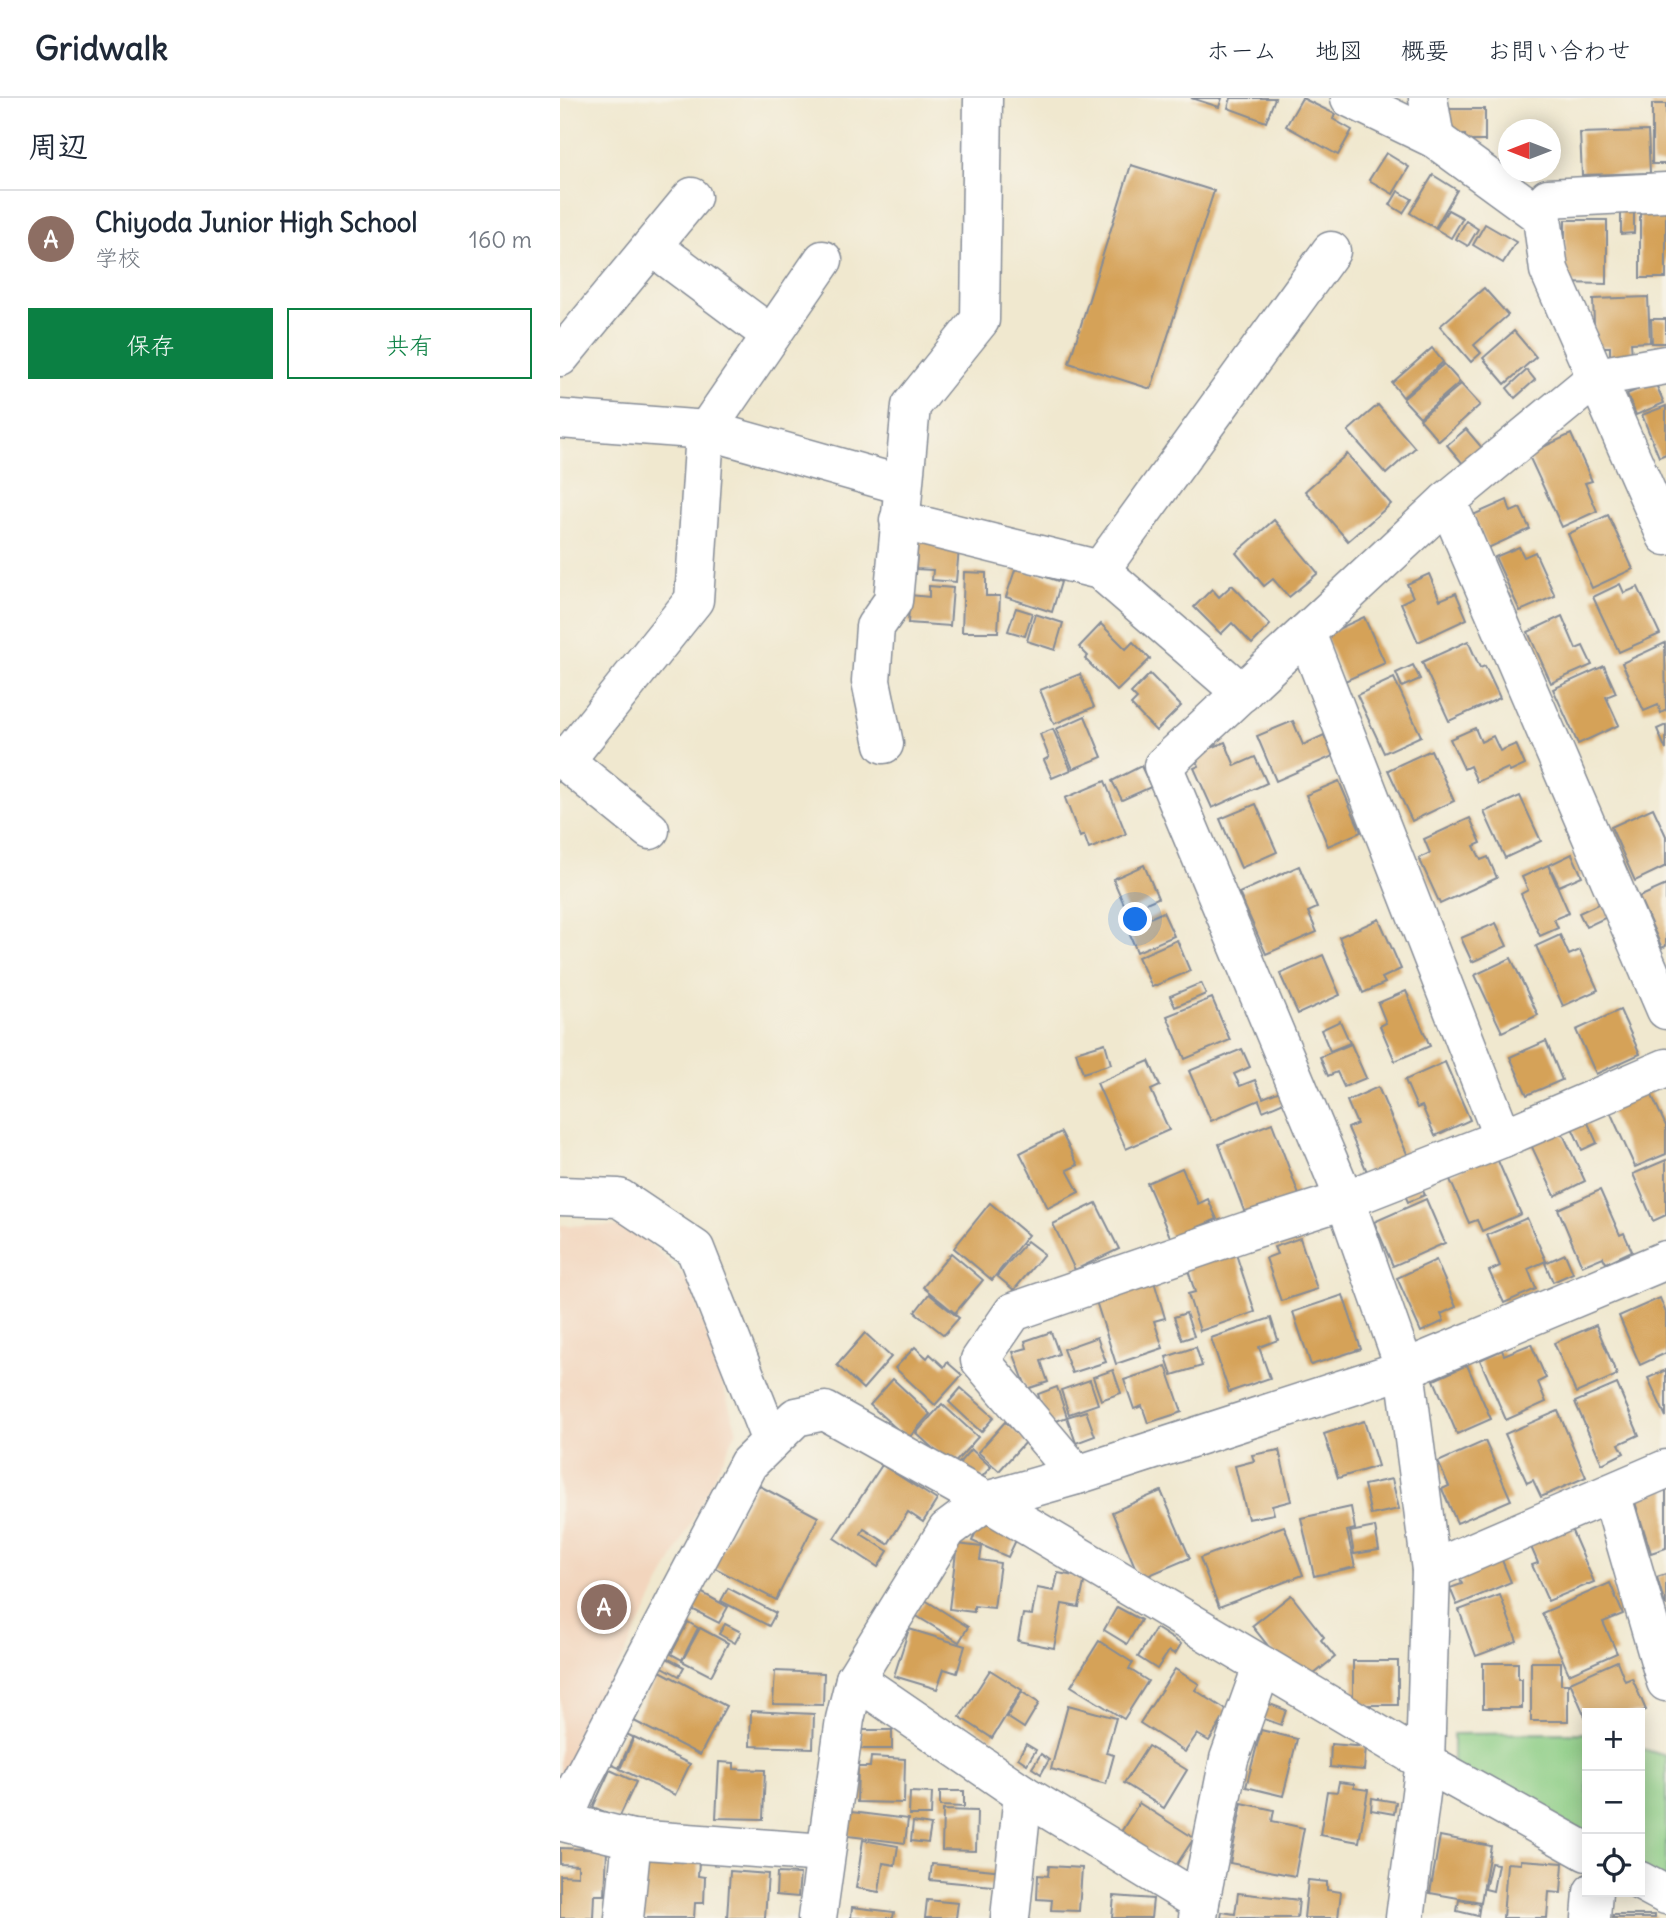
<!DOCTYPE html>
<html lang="ja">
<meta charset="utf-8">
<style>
:root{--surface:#fff;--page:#f6f6f7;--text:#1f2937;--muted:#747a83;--line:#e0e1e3;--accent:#0b8043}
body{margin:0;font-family:Delius,"Klee One",sans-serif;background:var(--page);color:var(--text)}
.controls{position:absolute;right:21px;bottom:21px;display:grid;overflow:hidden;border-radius:0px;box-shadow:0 4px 18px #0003}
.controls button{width:63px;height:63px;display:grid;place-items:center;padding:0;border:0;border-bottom:2px solid var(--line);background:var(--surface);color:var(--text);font:35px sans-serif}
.compass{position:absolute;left:938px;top:21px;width:63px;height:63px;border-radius:50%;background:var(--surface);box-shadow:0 4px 18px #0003;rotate:270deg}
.you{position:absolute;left:576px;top:822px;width:24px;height:24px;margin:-18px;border:5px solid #fff;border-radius:50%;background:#1a73e8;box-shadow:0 0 0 10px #1a73e833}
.badge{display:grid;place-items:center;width:46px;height:46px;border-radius:50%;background:var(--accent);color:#fff;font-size:23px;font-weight:700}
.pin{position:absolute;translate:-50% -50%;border:4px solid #fff;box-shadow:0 2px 7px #0006}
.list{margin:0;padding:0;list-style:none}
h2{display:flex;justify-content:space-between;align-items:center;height:91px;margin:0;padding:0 28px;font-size:30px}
h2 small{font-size:23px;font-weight:400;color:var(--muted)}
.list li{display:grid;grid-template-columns:46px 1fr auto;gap:21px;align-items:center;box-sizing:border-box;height:98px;padding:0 28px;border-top:2px solid var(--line)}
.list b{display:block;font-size:26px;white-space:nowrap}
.list p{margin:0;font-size:23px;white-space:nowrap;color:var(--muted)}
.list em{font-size:23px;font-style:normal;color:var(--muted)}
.actions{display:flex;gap:14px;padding:21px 28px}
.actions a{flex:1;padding:16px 0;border:2px solid var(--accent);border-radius:0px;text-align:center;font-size:24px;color:var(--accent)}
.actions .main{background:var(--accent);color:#fff}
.icon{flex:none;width:38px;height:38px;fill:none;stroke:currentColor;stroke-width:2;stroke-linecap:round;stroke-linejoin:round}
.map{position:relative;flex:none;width:1106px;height:1820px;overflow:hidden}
header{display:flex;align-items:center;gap:42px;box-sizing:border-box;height:98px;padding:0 35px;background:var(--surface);border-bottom:2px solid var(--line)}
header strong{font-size:33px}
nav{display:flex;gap:38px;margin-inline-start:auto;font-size:24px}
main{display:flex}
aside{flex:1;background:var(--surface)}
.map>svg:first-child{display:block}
</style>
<header>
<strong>Gridwalk</strong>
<nav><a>ホーム</a><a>地図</a><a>概要</a><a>お問い合わせ</a></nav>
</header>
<main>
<aside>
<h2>周辺<small></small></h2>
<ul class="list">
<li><span class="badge" style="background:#8d6e63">A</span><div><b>Chiyoda Junior High School</b><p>学校</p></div><em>160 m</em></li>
</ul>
<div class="actions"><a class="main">保存</a><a>共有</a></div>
</aside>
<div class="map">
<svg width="1106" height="1820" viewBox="0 0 1106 1820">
<rect width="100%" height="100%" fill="#f7f3e8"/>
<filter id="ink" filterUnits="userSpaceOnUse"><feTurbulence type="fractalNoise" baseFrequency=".0143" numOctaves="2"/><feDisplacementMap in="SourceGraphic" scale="14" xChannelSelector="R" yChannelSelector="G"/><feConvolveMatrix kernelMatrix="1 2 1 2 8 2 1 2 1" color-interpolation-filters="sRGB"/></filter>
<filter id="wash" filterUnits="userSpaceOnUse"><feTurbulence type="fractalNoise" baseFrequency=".00686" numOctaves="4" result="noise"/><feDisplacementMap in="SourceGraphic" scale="28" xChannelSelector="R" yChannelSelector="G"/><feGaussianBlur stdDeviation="1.57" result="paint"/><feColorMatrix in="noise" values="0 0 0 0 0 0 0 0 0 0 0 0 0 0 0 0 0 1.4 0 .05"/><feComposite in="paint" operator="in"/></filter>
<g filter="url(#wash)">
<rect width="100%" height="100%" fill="#f0e8cf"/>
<polygon fill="#f2d5bd" points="0,1127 73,1129 130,1185 177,1333 0,1685"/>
<g fill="#8ccd85" stroke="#547e72" stroke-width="2">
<polygon points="1027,1635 1027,1743 893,1672 893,1636"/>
<polygon points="1080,1650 1106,1658 1106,1785 1080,1771"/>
</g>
<g id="blocks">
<g fill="#d5a259">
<polygon points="631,0 662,0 659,9"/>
<polygon points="671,0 715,0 706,24 668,10"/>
<polygon points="742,0 775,16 773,21 792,32 778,57 726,28"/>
<rect x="1092" y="6" width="14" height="60"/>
<polygon points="887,11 925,11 925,43 905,43 905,37 888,37"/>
<polygon points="1088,33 1090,75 1022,77 1020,35"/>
<polygon points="826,55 849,69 833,96 809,82"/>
<polygon points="571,67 654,93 591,291 509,265"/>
<polygon points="873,77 897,92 875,130 850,115"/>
<polygon points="838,93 852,101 843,115 830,107"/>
<polygon points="1061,110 1074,110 1074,135 1061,136"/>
<polygon points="888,112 903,120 891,140 876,131"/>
<polygon points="1106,112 1106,180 1080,180 1080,113"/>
<polygon points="1005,122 1047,122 1047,186 1005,185"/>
<polygon points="906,123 918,131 908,148 896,141"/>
<polygon points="925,126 956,144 943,165 913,147"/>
<polygon points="924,190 948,217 914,247 921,255 911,264 880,228"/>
<polygon points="1088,199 1090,244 1071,245 1072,258 1050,259 1050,249 1035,249 1033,201"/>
<polygon points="1091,221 1106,221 1106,245 1092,245"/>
<polygon points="954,233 976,259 945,286 923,260"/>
<polygon points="872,250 883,264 843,299 832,285"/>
<polygon points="884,266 900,284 860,319 843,301"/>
<polygon points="967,272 975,282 955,300 947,290"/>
<polygon points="1095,284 1104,305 1076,317 1067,296"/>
<polygon points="901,286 920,307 879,343 860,321"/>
<polygon points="818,307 855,350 826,376 788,333"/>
<polygon points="1106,308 1106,356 1099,359 1082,317"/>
<polygon points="906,331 923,351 904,367 887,347"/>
<polygon points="1011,336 1032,383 1025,385 1037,413 1002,429 968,356"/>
<polygon points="787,356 831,406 788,443 745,393"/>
<polygon points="947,402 951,414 960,410 970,431 928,450 913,417"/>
<polygon points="1048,417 1073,471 1032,490 1008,436"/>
<polygon points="714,422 758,475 729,499 713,481 704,488 676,455"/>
<polygon points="358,439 399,450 396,484 372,482 373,472 356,471"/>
<polygon points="959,449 964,459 975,454 995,498 960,513 935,459"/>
<polygon points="456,469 501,484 492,514 446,499"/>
<polygon points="404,474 426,475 426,498 440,498 438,534 402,534"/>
<polygon points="869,476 880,502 896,495 907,521 858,544 841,505 853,499 847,486"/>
<polygon points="1060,486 1064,495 1078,489 1100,536 1059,554 1033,499"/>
<polygon points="672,487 710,527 692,546 672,525 661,536 634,509 652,491 659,499"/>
<polygon points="369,488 393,490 390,528 348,525 350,497 369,499"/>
<polygon points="456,510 472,515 465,538 448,533"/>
<polygon points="475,516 503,525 495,552 467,543"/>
<polygon points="1002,518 1016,551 1023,548 1032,567 991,585 968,534"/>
<polygon points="804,519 825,565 785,583 765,537"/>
<polygon points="541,526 566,551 573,544 590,561 557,593 525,561 528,558 519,549"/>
<polygon points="908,543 920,570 925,568 940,600 889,623 862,564"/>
<polygon points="1105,545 1106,612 1101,615 1098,607 1084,613 1062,565"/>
<polygon points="853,567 860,581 842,589 836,575"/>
<polygon points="1044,568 1056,595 1046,599 1059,627 1018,646 993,591"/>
<polygon points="520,576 534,609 494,626 480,592"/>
<polygon points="590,576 621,608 596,633 571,607 577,601 571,595"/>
<polygon points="834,580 861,638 824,655 797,597"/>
<polygon points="525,618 542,659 513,671 496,631"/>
<polygon points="733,623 743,647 764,637 773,658 716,683 697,638"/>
<polygon points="1106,627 1106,652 1097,631"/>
<polygon points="915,630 921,644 933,638 940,653 956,646 965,667 950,674 948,670 917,684 910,668 904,671 890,641"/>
<polygon points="493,631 511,672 492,680 484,662 489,659 480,636"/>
<polygon points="665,644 675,668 695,659 707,685 652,710 634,670 639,668 635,657"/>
<polygon points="871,652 894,703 852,723 828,672"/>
<polygon points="581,668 591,689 562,702 552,683"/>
<polygon points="545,683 566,736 529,751 524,737 520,739 505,700"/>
<polygon points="779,683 801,734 768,748 746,697"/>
<polygon points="960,698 981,743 945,760 924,714"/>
<polygon points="696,706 717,754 681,770 660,721"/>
<polygon points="1093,710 1106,738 1106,768 1075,783 1051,729"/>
<polygon points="910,720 921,745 914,748 921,762 928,759 937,780 880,806 859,760 870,755 864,741"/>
<polygon points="1012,756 1022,778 999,788 989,767"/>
<polygon points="584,767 598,800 567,813 553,781"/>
<polygon points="988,767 1009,815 994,821 998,830 980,838 961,796 968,792 962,779"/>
<polygon points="739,768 757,810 748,814 757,834 706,856 679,795"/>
<polygon points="1106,787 1106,848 1102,850 1079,799"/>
<polygon points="1042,804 1049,818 1026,829 1019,815"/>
<polygon points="603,814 614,838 577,854 567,830"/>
<polygon points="819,821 841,871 822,880 825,885 803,895 779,839"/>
<polygon points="936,825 947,848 912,864 901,840"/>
<polygon points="1000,837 1009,857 1020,852 1038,892 1003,908 976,848"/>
<polygon points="617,842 630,873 592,889 578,859"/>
<polygon points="763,857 780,897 738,916 720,876"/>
<polygon points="951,860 978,917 942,934 915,877"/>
<polygon points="641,885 646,896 615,909 610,898"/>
<polygon points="846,893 870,948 835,963 820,928 826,925 818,905"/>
<polygon points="652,900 670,942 625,961 607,918"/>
<polygon points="1060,912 1080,956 1036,976 1016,932"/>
<polygon points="780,923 790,945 770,953 761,932"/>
<polygon points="986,943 1002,982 967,997 950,959"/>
<polygon points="545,945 551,966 523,975 516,954"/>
<polygon points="791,946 806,980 784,989 777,974 768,978 760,959"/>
<polygon points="682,951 690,969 674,976 680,988 695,982 703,1000 720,993 724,1004 703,1013 699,1002 651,1023 629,973"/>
<polygon points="589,963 600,988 591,992 609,1032 566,1051 537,985"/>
<polygon points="885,964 910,1022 875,1038 862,1008 857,1010 845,982"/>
<polygon points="818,989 848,1058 808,1076 788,1030 797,1026 787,1003"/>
<polygon points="1088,989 1106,1028 1106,1056 1075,1069 1047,1007"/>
<polygon points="1024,1016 1037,1045 1022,1052 1009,1023"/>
<polygon points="712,1025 739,1097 686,1118 659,1046"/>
<polygon points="1001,1032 1025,1083 995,1098 971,1047"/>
<polygon points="501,1034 518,1067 507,1072 519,1094 488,1110 460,1055"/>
<polygon points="935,1056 961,1116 922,1133 917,1122 909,1125 888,1077"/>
<polygon points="1106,1062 1106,1117 1093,1123 1073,1076"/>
<polygon points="622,1070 638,1106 648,1101 657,1121 611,1141 587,1085"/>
<polygon points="859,1085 865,1097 848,1104 843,1093"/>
<polygon points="1040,1092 1060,1137 1064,1135 1072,1153 1046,1165 1043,1159 1022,1168 998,1111"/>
<polygon points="866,1101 885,1145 833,1168 814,1124"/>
<polygon points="430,1105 468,1137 432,1182 394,1150"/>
<polygon points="536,1105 559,1151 515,1172 493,1126"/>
<polygon points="967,1120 986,1163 968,1171 976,1191 944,1205 929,1173 940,1168 927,1137"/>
<polygon points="740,1140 757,1191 721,1203 706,1160 717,1156 714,1149"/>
<polygon points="467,1143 484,1156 454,1192 437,1178"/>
<polygon points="675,1153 695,1214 640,1233 628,1196 635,1194 627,1169"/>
<polygon points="391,1155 423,1182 395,1215 363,1189"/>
<polygon points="1005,1156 1013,1175 993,1184 985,1165"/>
<polygon points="876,1162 896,1209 881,1216 884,1223 861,1234 837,1180"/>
<polygon points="593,1180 605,1220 594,1223 603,1250 556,1266 535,1200"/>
<polygon points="369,1196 399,1220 384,1237 355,1214"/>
<polygon points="783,1197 801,1251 751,1267 733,1214"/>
<polygon points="1100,1200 1106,1215 1106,1255 1080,1267 1059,1218"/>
<polygon points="626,1215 634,1238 622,1242 614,1219"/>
<polygon points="711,1220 718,1242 699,1249 710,1280 669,1294 651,1240"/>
<polygon points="1036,1227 1057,1277 1016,1295 994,1245"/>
<polygon points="491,1234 499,1256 481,1263 488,1284 467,1291 453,1254 467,1250 465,1243"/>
<polygon points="305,1235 331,1259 303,1291 277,1267"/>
<polygon points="537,1239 546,1264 512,1275 503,1251"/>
<polygon points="971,1246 986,1280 978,1284 986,1304 946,1322 920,1262 942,1252 944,1257"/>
<polygon points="355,1249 367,1260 370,1256 384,1269 387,1264 402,1277 375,1307 335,1270"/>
<polygon points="636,1249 642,1268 612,1277 606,1259"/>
<polygon points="907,1267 931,1321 897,1336 874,1282"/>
<polygon points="606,1268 622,1314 588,1325 582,1308 574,1311 564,1282"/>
<polygon points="553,1272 561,1295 541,1302 533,1279"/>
<polygon points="1106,1272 1106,1319 1088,1280"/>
<polygon points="333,1281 370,1316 348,1341 310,1307"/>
<polygon points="530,1282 538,1306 509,1316 501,1292"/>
<polygon points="1057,1286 1079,1337 1059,1346 1064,1355 1042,1366 1015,1304"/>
<polygon points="497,1289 507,1319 526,1313 535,1338 516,1345 507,1319 488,1326 478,1296"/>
<polygon points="401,1290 434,1319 421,1334 389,1304"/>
<polygon points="382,1306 418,1339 392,1368 356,1335"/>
<polygon points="998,1313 1026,1379 981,1399 973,1382 967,1385 945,1336"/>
<polygon points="804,1323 818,1368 778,1380 764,1336"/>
<polygon points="445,1324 466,1343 439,1373 418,1354"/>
<polygon points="925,1343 951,1402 897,1425 882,1391 889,1388 878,1364"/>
<polygon points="411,1351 431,1369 418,1383 399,1365"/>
<polygon points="719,1352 731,1403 712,1408 714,1416 688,1421 675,1368 694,1363 692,1357"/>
<polygon points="322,1367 377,1402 363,1424 348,1414 328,1446 304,1431 301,1436 328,1453 318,1469 274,1440"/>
<polygon points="832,1381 839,1411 811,1417 804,1387"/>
<polygon points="196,1386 258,1419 216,1502 153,1469"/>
<polygon points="1106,1391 1106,1450 1091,1455 1074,1401"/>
<polygon points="601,1393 630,1460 580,1481 552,1414"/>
<polygon points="791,1409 795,1431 787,1433 795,1469 754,1478 741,1420"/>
<polygon points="421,1421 458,1438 448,1459 412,1443"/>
<polygon points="1008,1424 1034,1484 988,1503 972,1467 978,1465 968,1442"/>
<polygon points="724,1428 743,1477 659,1509 640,1460"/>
<polygon points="815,1429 819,1452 794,1456 790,1434"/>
<polygon points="397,1446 422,1449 420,1462 440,1465 434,1510 414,1508 414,1514 389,1511"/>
<polygon points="939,1455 951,1484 897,1507 890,1490 902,1486 897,1474"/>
<polygon points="498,1475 525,1480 519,1509 502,1506 494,1550 458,1543 463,1516 472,1517 477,1490 494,1493"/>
<polygon points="1106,1476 1106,1507 1105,1507 1097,1479"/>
<polygon points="1050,1485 1063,1516 1043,1524 1057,1555 1009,1576 982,1515"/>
<polygon points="168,1490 216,1515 209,1528 161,1503"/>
<polygon points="137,1492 168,1509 159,1525 128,1509"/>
<polygon points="731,1497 764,1539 761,1542 775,1559 743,1585 726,1570 692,1528"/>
<polygon points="940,1497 957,1543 916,1558 899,1512"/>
<polygon points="365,1502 408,1529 399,1544 355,1517"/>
<polygon points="557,1509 581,1522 567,1546 544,1532"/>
<polygon points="128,1524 138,1530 122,1562 111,1556"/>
<polygon points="165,1526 181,1534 175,1545 159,1536"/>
<polygon points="140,1530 168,1545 151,1578 122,1563"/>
<polygon points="596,1530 621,1546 615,1556 609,1553 597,1571 578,1559"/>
<polygon points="349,1531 405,1548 397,1575 384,1571 377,1591 334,1578"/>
<polygon points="539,1543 573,1565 569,1571 588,1583 564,1621 511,1588"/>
<polygon points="105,1559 124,1569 119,1578 101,1568"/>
<rect x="793" y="1563" width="45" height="44"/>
<polygon points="1057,1563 1065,1583 1072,1580 1086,1612 1079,1615 1027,1615 1027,1623 1010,1584"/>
<polygon points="971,1564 1001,1564 1001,1586 1008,1586 1008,1623 971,1623"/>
<polygon points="923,1565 958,1565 958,1581 962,1581 962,1610 923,1610"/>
<polygon points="615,1571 639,1586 635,1592 668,1613 649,1643 637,1636 625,1654 580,1625"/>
<polygon points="430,1572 462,1592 432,1640 400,1619"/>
<polygon points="100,1573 166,1608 140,1657 74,1623"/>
<polygon points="215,1573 264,1575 263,1607 213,1606"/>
<polygon points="462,1594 479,1605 464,1630 447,1619"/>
<polygon points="704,1604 726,1612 721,1627 699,1619"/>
<polygon points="508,1607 556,1620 546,1655 554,1657 546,1686 491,1671"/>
<polygon points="191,1613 254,1616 253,1650 190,1648"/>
<rect x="301" y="1632" width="31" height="19"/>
<polygon points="701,1632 737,1641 723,1698 686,1689"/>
<polygon points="64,1635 73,1639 59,1670 50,1666"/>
<polygon points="74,1639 130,1666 115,1697 60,1671"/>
<polygon points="466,1646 476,1652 467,1666 458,1660"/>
<polygon points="771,1646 806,1649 804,1672 770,1669"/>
<polygon points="588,1648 627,1672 604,1710 564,1685"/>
<polygon points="481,1656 489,1662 481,1676 472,1670"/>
<polygon points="311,1659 345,1661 344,1705 297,1704 298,1669 310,1669"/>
<polygon points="159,1664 174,1665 174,1671 205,1672 203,1721 156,1720"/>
<polygon points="50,1672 76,1684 59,1720 33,1709"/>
<polygon points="779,1684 794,1686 794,1690 808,1692 799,1744 760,1737 767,1693 777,1694"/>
<polygon points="380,1693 404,1693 404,1709 380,1708"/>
<polygon points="350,1694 372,1695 371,1717 349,1717"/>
<polygon points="812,1700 836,1704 834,1716 811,1712"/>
<polygon points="579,1705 634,1740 615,1769 561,1734"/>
<polygon points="682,1705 714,1712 712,1723 744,1730 735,1778 670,1765"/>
<polygon points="383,1712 417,1713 416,1753 382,1752"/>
<polygon points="291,1714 348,1721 345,1745 288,1738"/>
<polygon points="353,1724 371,1727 368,1745 351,1743"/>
<polygon points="880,1738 931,1748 921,1804 870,1795"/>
<polygon points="303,1742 338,1748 335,1767 323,1765 319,1794 296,1790"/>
<polygon points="0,1750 47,1752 45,1797 34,1797 33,1820 0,1820 0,1777 18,1778 18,1767 0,1766"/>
<polygon points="85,1759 139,1764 138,1778 145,1779 144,1805 135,1805 134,1820 80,1820"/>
<polygon points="961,1762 1003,1765 1001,1795 989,1794 987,1820 943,1820 947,1765 961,1766"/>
<polygon points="931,1765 938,1766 933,1793 925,1791"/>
<polygon points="372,1766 444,1773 443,1789 370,1782"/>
<polygon points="489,1768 522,1770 519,1813 491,1812 492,1802 477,1801 478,1777 488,1778"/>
<polygon points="170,1773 208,1776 205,1820 167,1820"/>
<polygon points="217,1775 240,1776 238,1799 216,1797"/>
<polygon points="748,1782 767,1784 767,1792 781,1794 778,1820 744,1820"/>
<polygon points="678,1795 739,1802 737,1820 661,1820 662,1814 675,1816"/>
<polygon points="554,1798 593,1801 591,1820 552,1820"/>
<polygon points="367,1802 398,1805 396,1820 365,1820"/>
<polygon points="899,1802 920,1806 918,1818 897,1813"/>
<polygon points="292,1809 334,1814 333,1820 291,1820"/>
<rect x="1053" y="1817" width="42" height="3"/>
</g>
</g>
</g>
<g filter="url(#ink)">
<use href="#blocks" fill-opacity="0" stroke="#868c96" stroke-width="2"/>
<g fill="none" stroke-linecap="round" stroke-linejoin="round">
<defs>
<g id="minor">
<polyline points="790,0 875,41 868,0"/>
<polyline points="875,41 982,119 989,172 1106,438"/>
<polyline points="982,119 988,100 1106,94"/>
<polyline points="92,148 211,237"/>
<polyline points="0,259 132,99"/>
<polyline points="0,321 147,332 342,387"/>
<polyline points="887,403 1106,912"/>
<polyline points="339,422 540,472 682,595"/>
<polyline points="540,472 771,153"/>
<polyline points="746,535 943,1040"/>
<polyline points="324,646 311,583 315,529 333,503 351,308 420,222 423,0"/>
<polyline points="0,659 90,732"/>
<polyline points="5,663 134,502 145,334 263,162"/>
<polyline points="0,1098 59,1100 135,1151 211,1343"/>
<polyline points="517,1377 420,1262 453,1214 687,1133 785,1102 943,1040 1106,970"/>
<polyline points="1051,1395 1106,1584"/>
<polyline points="871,1472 1106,1371"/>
<polyline points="295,1581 463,1696 640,1804 638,1820"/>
<polyline points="265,1755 72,1741 3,1724 19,1686 188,1366 236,1319 265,1313 426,1403 865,1664 1027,1754"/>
<polyline points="1080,1783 1106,1797"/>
<polyline points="640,1804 669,1661 702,1569"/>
<polyline points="64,1820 72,1741"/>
<polyline points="257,1820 285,1621 295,1581 387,1432 426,1403 517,1377 845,1271 1106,1162"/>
<polyline points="450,1820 463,1696"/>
<polyline points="845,1820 865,1664 871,1472 845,1271 785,1102 603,668 887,403 1037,279 1106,267"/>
<polyline points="1031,1820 1033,1794"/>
</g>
</defs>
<use href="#minor" stroke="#868c96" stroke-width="41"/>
<use href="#minor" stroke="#fff" stroke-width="38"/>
</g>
</g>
</svg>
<div class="controls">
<button>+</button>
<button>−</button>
<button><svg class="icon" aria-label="locate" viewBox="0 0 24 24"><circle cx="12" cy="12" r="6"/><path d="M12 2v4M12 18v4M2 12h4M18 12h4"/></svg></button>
</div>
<svg class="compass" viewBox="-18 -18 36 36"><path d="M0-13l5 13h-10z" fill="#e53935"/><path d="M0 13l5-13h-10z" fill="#747a83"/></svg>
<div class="you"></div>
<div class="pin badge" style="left:44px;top:1509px;background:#8d6e63">A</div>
</div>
</main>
